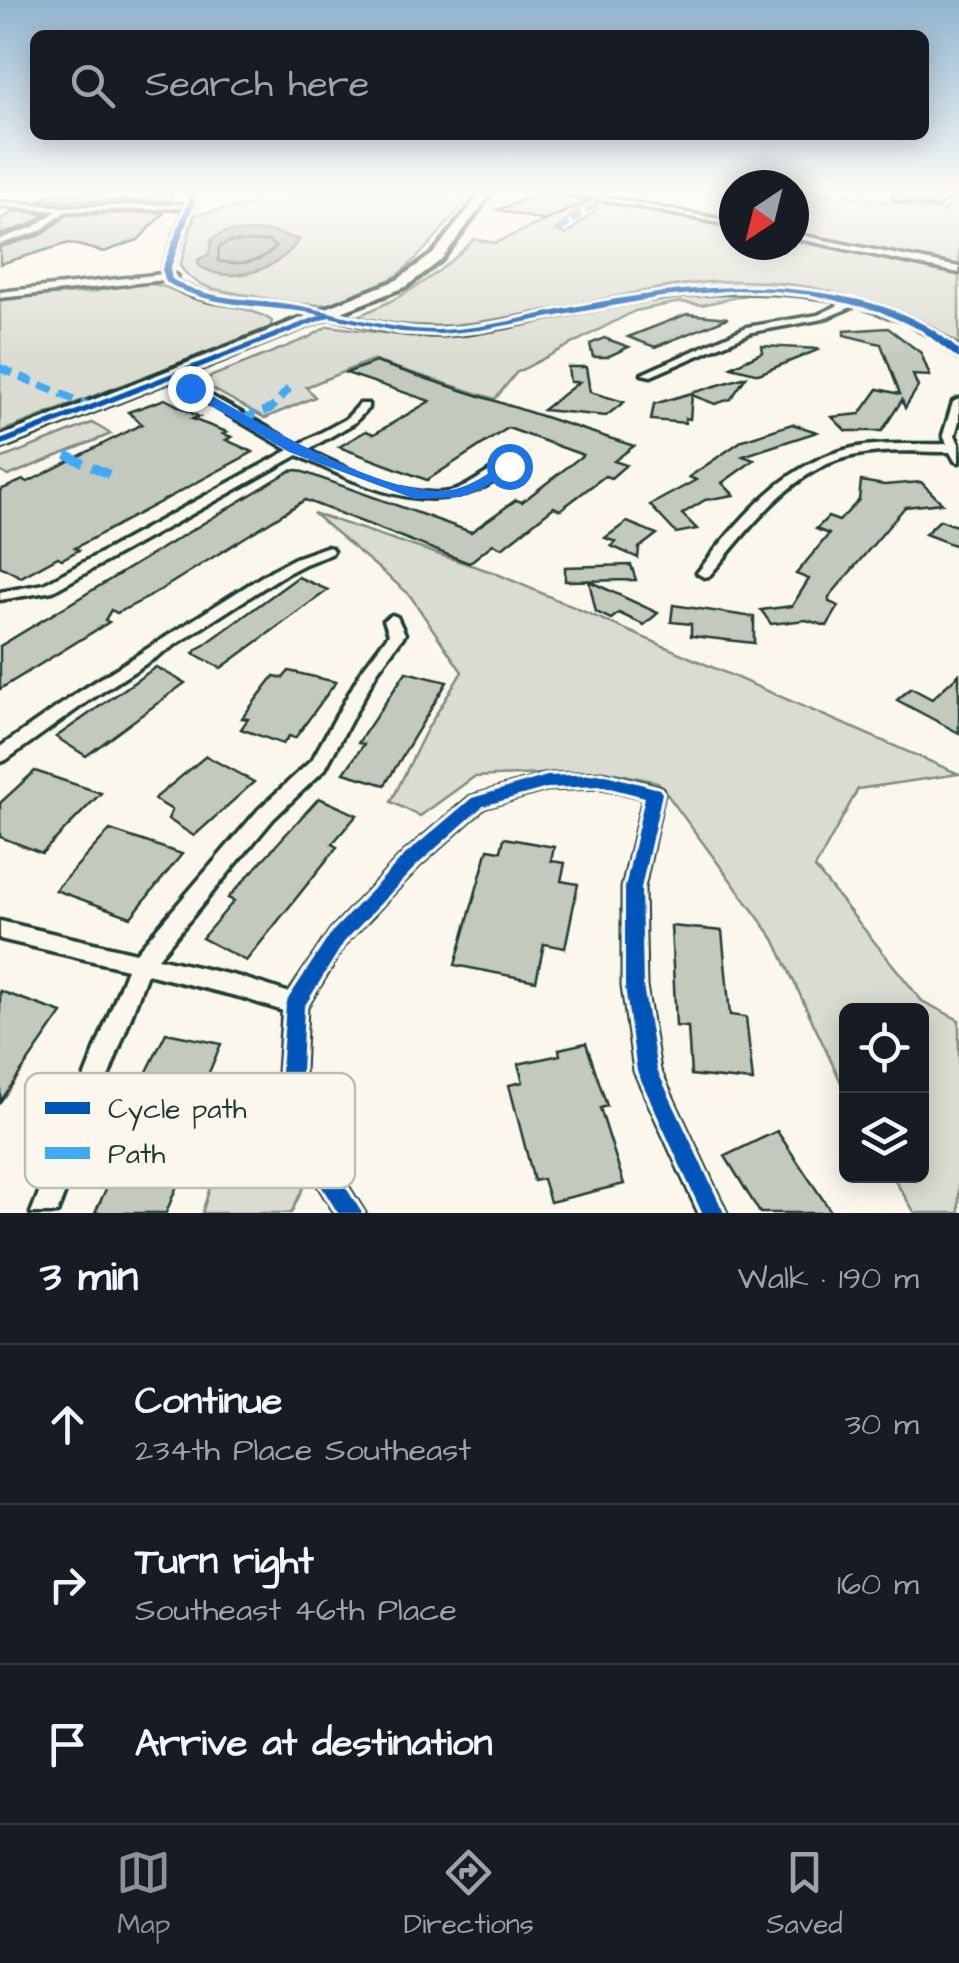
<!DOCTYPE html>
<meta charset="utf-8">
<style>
:root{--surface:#171b24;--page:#20242c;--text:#f1f3f6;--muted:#9ea1a6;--line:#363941;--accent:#8c9099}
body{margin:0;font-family:"Architects Daughter",sans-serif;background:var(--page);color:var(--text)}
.controls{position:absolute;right:30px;bottom:30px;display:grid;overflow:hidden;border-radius:15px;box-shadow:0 5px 25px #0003}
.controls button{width:90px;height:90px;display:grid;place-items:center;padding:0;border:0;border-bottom:2px solid var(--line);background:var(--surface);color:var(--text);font:50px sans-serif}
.compass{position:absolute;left:719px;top:170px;width:90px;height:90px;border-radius:50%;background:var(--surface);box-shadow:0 5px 25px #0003;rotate:215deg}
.stop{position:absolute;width:30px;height:30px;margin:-22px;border:8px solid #1a73e8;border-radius:50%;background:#fff}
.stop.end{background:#1a73e8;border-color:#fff;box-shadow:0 2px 10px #0008}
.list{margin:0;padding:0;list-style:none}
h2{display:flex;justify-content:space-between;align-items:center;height:130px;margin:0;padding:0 40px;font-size:42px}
h2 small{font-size:32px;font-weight:400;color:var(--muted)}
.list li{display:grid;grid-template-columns:65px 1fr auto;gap:30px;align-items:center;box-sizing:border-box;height:160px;padding:0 40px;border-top:2px solid var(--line)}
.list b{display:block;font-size:38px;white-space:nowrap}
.list p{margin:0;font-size:32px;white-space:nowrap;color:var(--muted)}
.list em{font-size:32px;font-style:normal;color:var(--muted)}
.icon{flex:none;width:55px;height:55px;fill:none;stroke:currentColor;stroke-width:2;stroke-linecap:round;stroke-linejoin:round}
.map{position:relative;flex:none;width:959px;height:1213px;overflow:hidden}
.search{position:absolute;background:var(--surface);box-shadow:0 5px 25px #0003;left:30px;right:30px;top:30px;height:110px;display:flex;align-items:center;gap:25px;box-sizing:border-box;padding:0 35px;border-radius:15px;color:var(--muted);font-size:38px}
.sheet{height:610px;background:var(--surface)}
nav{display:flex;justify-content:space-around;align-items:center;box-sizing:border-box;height:140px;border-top:2px solid var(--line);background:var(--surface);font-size:28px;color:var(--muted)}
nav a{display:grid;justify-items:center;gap:5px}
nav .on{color:var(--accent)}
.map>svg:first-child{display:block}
</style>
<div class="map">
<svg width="959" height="1213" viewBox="0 0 959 1213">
<rect width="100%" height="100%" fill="#fbf7ec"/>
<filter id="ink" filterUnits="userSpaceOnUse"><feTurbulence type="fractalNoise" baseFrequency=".01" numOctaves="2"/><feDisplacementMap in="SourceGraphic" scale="20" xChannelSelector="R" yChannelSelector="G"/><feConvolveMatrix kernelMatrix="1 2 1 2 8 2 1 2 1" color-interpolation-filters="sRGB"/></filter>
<g filter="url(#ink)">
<g fill="#dbdcd1" stroke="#7d8c82" stroke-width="2.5">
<path d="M254,192H472C440,234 396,293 339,303C313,308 274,300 247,295C222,291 195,289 180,266L195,215L251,204Z"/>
<polygon points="794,192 827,192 944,211 959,198 959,266 794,234"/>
<path d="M591,200L556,230L566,235L598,208L594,205L601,201L734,228V245H794V240L959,274V344C884,294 778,273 688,284C643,290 598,300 553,309C487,322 424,335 358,316C404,297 440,275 474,239L495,243Z"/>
<path d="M129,283C169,282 171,293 204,301C228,307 251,307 272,321L270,328L0,432V299L93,292Z"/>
<polygon points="711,290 764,291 702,305 680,302 635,311 516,373 495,399 372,360 306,387 315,397 265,418 204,384 207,378 308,338 328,326 399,335 467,336"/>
<polygon points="92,423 111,434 8,476 0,471 0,459"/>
<polygon points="313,513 495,573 959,774 858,789 815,868 922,1001 959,1020 959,1213 915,1213 892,1176 922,1176 922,1011 846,1011 846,1093 774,939 658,782 606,771 474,777 420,816 391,802 427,729 462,672 409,594"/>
<polygon points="238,1097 259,1101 303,1188 291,1213 202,1213"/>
</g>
<path fill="#adb4aa" stroke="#74847b" stroke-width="2.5" d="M270,231L299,240C278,270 232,286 199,266L198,260L209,254L212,239L226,232Z"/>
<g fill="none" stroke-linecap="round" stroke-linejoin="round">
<path stroke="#586d63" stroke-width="2.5" d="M269,241L276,247C260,263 240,266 218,261L219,247L229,242Z"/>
</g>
<g fill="#c4c9be" stroke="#1f3d34" stroke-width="2.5">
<polygon points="174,192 170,201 37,201 55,193"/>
<polygon points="541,192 587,201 545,221 498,210"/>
<polygon points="893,192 958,192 937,208 892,200"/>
<polygon points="16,211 46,214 32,224 0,235 0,219"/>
<polygon points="165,212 138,240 104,252 69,243 0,264 0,247 41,235 67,215"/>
<polygon points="687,314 728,318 655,347 628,337"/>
<polygon points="888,328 921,353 930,376 913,375 918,387 905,408 902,400 882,431 846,431 832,417 860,414 878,389 900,394 881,344 844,335 844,331"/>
<polygon points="604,338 629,347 607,357 593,357 590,344"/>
<polygon points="762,346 820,349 759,374 731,367 763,352"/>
<polygon points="375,362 634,446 614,461 626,465 611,478 605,476 560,510 554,507 502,548 493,544 469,563 305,500 149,597 117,613 111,610 105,620 109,622 0,689 0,646 290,471 298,470 471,532 516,500 522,502 583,455 508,428 427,480 339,447 366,431 374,434 430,401 346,373"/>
<polygon points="568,367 586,367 590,392 624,402 606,416 543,410 579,382 570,382"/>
<polygon points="746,377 731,399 715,404 692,395 690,419 685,418 685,423 651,420 654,404"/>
<polygon points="165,399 199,417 192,419 227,432 223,434 232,437 226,440 253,452 75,548 79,550 62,559 58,557 21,577 0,566 0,490 23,480 28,482 142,424 128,412"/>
<polygon points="792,424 817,432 743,456 754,460 722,483 734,495 705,500 682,514 697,529 676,533 650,505 696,480 689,477 743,440"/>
<polygon points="861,481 884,485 921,482 942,503 905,507 829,597 829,602 839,606 827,626 806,620 771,624 761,610 792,606 809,579 796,574 829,534 816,529 828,517 839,521 859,500"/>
<polygon points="940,520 959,527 959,547 925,534"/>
<polygon points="627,522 657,534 639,548 638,558 611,546 616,542 605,538"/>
<polygon points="631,565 636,580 565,581 565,567"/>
<polygon points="298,577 328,590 221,668 193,653"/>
<polygon points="589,581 658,613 644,625 619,613 611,619 596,612"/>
<polygon points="673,605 754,617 754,643 691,636 691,624 671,622"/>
<polygon points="156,667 185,683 86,756 56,737"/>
<polygon points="289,671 336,682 295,738 289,736 283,744 241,729 248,719 242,718 274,676 283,678"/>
<polygon points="406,672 447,682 385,785 344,773 364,744 358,743"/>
<polygon points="959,674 959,733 897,700 911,688 932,699"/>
<polygon points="206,756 254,782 194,836 168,819 172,810 154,799"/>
<polygon points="35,771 101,793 42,853 0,837 0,803"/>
<polygon points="319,798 357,815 332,844 337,847 246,961 202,938 234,901 228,898"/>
<polygon points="110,830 182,854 131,917 55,890"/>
<polygon points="504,838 554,847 551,861 565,863 561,881 578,884 565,948 544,944 536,981 455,965 488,849 501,851"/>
<polygon points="671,926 722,931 730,1015 746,1017 753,1081 691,1075 688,1027 676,1026"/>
<polygon points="0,991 62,1013 0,1102"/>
<polygon points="166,1033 221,1044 176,1151 190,1154 166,1213 95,1213 122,1154 108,1151"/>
<polygon points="586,1043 607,1106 600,1108 624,1184 550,1202 543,1179 534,1181 509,1085 523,1082 518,1064 560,1055 559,1049"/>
<polygon points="777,1131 832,1213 760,1213 725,1156"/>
</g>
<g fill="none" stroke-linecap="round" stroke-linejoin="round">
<defs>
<g id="street">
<path d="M192,192H199L170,269L172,274L177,276L173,279C210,301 249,298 290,304C340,312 388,330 439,329C484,328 530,315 574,307C665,289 753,278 844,297C885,305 928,320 959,350V359L933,338L907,323L856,305L823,319L752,332L651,376L642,374L747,327L818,315L845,302C756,284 670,294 581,311C536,320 491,332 446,335C389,338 336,315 281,308C242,304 196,307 164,280L0,298V292L163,274L162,269L185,208L66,211L40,231L0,244V239L34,227L57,211L0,206V202L64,207L187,204Z"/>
<polygon points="565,192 578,192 734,222 734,226"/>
<polygon points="794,234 959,267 959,273 794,238"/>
<path d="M170,373L298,445L346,419L360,404H368V408L354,423L307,450C345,468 414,504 457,490C476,483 495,463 513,463L515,466C446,527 370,490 298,455L53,591L0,600V592L44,584L289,450L166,378L165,376Z"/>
<path d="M959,399V421L955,435L959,444V462L955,461L950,452C919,452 887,449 857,455C792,466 749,530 709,576L704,577L697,573C737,522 786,461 853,448C884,442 916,445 947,444L943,435L953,402Z"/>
<polygon points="326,547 331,548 333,551 331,554 305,564 282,576 91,699 6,760 0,762 0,747 79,692 272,570 295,558"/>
<polygon points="392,615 397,617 405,634 377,672 325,769 273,819 158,958 240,977 290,993 331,931 404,854 471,797 547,775 602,773 661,788 663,793 643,888 645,986 659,1070 726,1213 699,1213 635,1071 623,986 623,888 644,797 602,787 547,789 484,807 418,866 345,943 306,1007 303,1072 329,1157 364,1213 336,1213 305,1163 279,1072 283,1011 240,997 147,974 57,1213 31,1213 127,969 0,939 0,921 136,953 259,809 312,760 362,670 389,634 384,620"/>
</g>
<polygon id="secondary" points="482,192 492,192 441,260 407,286 0,448 0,437 397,280 433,254"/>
</defs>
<use href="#street" stroke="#1f3d34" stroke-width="7"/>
<use href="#secondary" stroke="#1f3d34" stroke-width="8"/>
<use href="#street" fill="#fbf7ec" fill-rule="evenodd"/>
<use href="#secondary" fill="#fbf7ec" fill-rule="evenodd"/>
<polyline stroke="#3fa9f5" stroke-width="5" stroke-dasharray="11 5" stroke-linecap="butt" points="560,231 603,198"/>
<g stroke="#3fa9f5" stroke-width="8" stroke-dasharray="14 8" stroke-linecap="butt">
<polyline points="0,368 92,407"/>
<polyline points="242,419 272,408 291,386"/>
</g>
<polyline stroke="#3fa9f5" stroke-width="9" stroke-dasharray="19 9" stroke-linecap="butt" points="66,455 117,478"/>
<defs>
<g id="cycleway">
<path d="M192,192H198L170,269L172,279C209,301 248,298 289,304C339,312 388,331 439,330C484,329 530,316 573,307C666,289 751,278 844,297C886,305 928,320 959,351V359L921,330L879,311L813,295L774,291L736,290L661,297L480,330L441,334L401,332L329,317L0,446V440L321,315C269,304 213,310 166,282L162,269Z"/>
<polygon points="602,774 659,789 662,793 641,888 643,986 657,1070 724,1213 702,1213 637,1071 625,986 625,888 645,797 602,786 547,788 483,806 417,865 344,942 304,1007 301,1072 327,1158 362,1213 338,1213 307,1163 281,1072 286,1005 288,999 332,932 405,855 472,798 547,776"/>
</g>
</defs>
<use href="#cycleway" stroke="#fbf7ec" stroke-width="7"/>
<use href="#cycleway" fill="#0057b8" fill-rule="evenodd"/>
</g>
</g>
<linearGradient id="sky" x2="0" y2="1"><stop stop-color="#90b4cf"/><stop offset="0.53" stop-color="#fdfbf6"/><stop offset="1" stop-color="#fdfbf6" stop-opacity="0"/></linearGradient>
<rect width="959" height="361" fill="url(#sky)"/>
<path fill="#1a73e8" d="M185,385H194C250,418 393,505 456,489C474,484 489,473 504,463L515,466L485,487L461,497L415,499L289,452L185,390Z"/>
<rect x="25" y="1073" width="330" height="115" rx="15" fill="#fbf7ec" stroke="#b9bfb5" stroke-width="2.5"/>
<rect x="45" y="1102" width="45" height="12" fill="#0057b8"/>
<rect x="45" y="1147" width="45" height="12" fill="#3fa9f5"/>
<g font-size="28" fill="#1f3d34">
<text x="108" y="1118">Cycle path</text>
<text x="108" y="1163">Path</text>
</g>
</svg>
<div class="controls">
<button><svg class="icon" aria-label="locate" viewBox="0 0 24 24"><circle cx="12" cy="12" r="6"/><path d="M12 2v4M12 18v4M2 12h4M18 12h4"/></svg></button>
<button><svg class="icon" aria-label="layers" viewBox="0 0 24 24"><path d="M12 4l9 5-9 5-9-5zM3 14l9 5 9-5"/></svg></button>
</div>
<svg class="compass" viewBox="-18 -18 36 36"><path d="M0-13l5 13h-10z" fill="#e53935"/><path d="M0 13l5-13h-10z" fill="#9ea1a6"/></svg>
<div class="stop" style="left:509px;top:466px"></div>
<div class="stop end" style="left:190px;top:388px"></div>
<div class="search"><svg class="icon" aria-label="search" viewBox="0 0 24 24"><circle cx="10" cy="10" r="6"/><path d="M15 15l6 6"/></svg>Search here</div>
</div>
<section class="sheet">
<h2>3 min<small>Walk · 190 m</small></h2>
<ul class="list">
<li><svg class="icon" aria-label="ahead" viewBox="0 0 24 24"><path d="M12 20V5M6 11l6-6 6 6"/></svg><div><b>Continue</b><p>234th Place Southeast</p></div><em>30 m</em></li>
<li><svg class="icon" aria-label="right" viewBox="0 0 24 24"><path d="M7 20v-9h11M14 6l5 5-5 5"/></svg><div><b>Turn right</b><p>Southeast 46th Place</p></div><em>160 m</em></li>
<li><svg class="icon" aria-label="arrive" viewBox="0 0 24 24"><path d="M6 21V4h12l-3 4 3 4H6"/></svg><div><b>Arrive at destination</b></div></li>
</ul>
</section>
<nav>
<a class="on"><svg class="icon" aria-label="map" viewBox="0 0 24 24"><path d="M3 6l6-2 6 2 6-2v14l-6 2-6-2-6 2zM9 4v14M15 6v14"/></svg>Map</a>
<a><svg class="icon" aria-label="directions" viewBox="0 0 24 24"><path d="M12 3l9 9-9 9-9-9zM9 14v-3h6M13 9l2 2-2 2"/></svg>Directions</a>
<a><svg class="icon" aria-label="saved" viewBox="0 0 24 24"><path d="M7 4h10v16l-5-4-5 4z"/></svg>Saved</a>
</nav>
